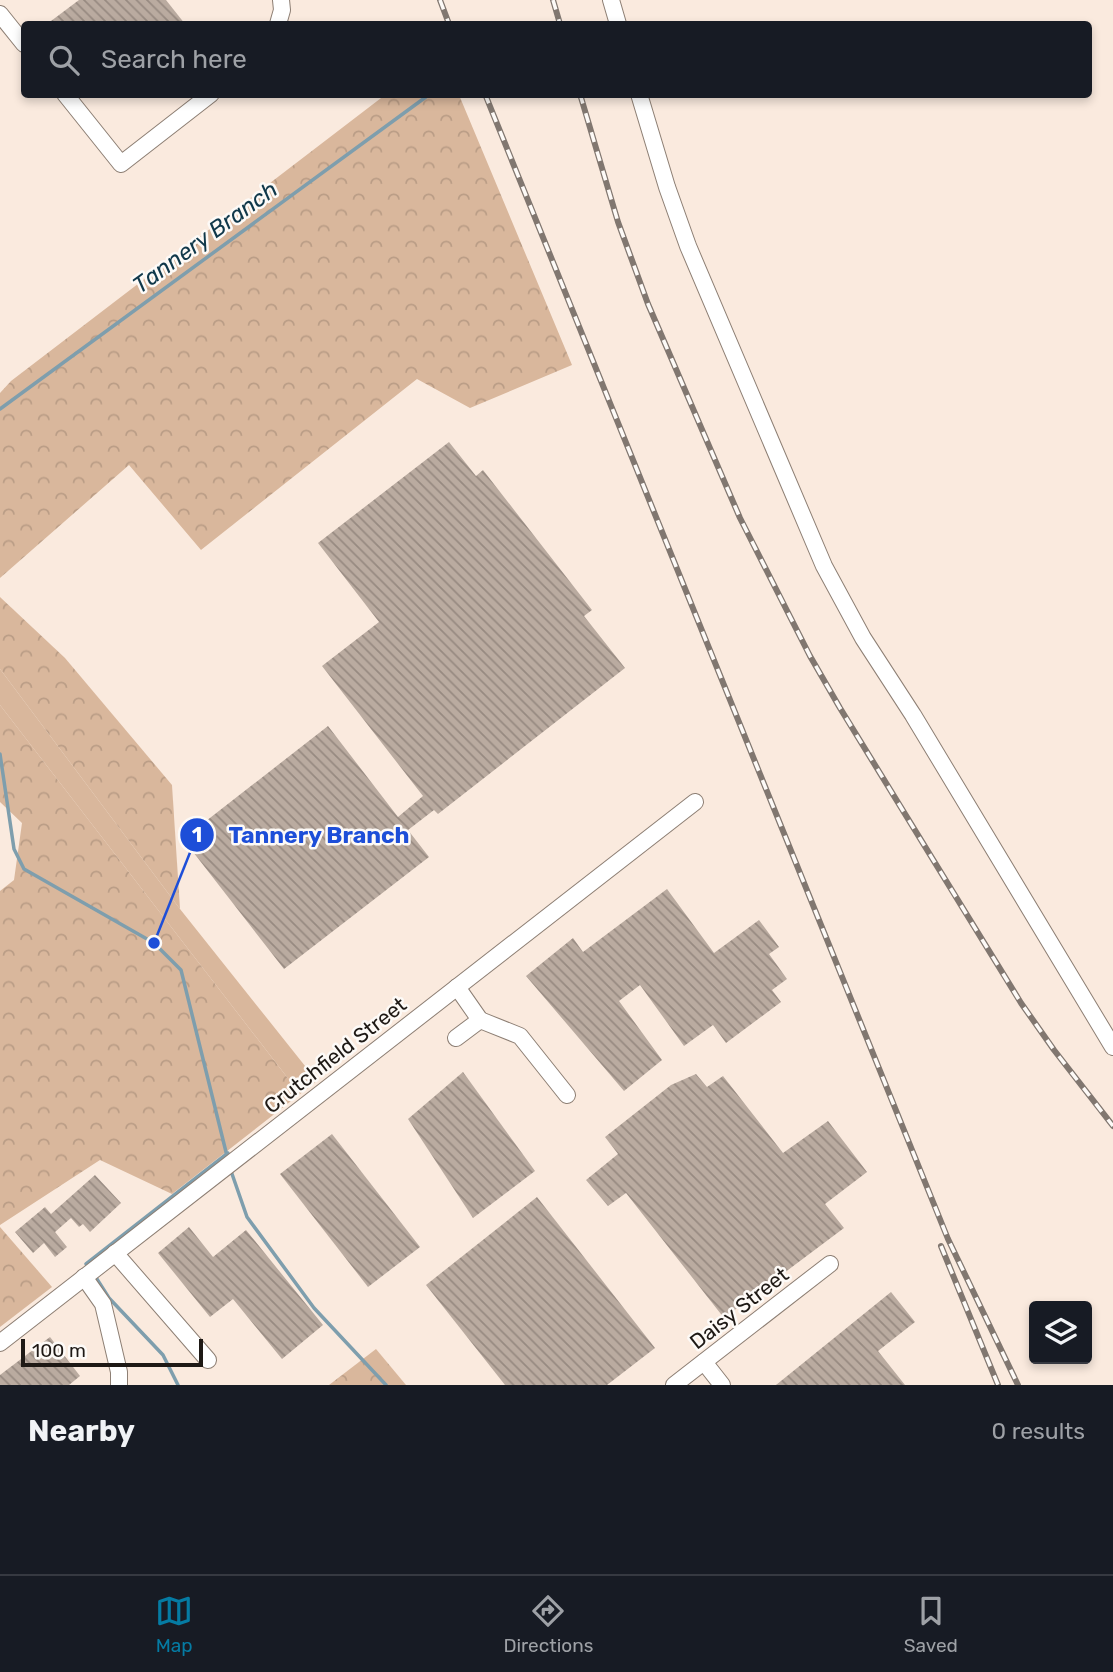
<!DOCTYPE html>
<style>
:root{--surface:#171b24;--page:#20242c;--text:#f1f3f6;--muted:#9ea1a6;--line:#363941;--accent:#057ba3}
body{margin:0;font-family:Rubik,sans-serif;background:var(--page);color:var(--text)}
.controls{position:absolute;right:21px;bottom:21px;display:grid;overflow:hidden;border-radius:7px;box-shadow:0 4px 10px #0003}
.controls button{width:63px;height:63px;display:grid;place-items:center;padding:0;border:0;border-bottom:2px solid var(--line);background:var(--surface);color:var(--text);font:35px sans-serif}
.scale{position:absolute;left:21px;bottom:18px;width:182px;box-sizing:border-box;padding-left:7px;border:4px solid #1e1915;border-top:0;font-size:19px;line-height:24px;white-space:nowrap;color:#1e1915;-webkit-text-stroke:5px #fdfaf7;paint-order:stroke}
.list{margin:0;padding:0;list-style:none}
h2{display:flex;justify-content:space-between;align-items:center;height:91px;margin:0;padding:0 28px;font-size:30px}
h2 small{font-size:23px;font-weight:400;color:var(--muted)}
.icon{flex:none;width:38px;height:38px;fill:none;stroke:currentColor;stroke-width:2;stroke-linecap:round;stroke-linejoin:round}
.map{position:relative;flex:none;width:1113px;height:1385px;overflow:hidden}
.search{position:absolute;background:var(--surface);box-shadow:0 4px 10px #0003;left:21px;right:21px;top:21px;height:77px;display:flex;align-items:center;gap:18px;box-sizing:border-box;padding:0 24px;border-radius:7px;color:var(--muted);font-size:26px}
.sheet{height:189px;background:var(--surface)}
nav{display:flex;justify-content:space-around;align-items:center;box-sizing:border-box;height:98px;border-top:2px solid var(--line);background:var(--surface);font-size:19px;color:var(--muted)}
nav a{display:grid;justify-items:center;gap:4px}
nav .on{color:var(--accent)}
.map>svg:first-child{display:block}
</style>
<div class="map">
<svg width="1113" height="1385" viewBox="0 0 1113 1385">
<defs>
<pattern id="forest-crowns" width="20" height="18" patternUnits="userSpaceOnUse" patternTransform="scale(1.75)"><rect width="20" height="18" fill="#d9b79c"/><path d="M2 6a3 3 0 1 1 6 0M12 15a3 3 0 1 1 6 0" fill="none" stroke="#ba9d86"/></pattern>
<pattern id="building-back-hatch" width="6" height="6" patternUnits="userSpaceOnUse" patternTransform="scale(1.75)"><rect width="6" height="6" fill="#baaba0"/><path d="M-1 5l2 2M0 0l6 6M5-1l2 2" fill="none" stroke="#978a81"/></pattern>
</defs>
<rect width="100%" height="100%" fill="#faeade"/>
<polygon fill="#d9b79c" points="0,669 180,909 317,1081 300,1094 0,705"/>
<g fill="url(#forest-crowns)">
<polygon points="385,95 459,95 572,365 470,408 417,379 201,550 129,465 0,578 0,393 11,381"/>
<polygon points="0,597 65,658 172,785 180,909 0,669"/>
<polygon points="0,705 300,1094 172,1194 100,1160 0,1225 0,891 14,880 22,823 0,802"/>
<polygon points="0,1227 52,1287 0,1327"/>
<polygon points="376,1349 406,1385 329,1385"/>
</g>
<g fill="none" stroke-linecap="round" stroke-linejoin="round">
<g stroke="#7e9ead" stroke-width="3.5">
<polyline points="0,409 430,94"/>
<polyline points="0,754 14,849 24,869 154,943 181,970 228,1160"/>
<polyline points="231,1171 247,1217 314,1308 386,1385"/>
<polyline points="88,1267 86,1264 228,1153"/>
<polyline points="95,1276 109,1298 163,1355 178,1385"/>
</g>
</g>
<g fill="url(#building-back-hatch)">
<polygon points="79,0 166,0 185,24 47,24"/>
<polygon points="449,442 476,476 483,470 592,610 584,616 625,668 438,814 434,810 408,830 429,857 284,969 183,839 328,726 398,817 423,796 322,666 379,622 318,543"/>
<polygon points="667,889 714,953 759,920 779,947 769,954 787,979 772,990 781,1002 726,1043 713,1025 684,1046 640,985 619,1001 662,1060 624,1091 526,976 573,938 583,952"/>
<polygon points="463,1072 535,1171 473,1218 408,1119"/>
<polygon points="696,1074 707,1087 723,1076 783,1153 828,1121 867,1172 825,1204 844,1228 724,1318 626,1193 608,1206 586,1180 618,1154 605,1137 671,1085"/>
<polygon points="332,1134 420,1247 368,1287 280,1174"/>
<polygon points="95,1175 121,1203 90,1232 83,1224 79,1227 71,1218 55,1232 67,1247 55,1257 44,1243 33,1253 15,1232 45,1207 51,1214"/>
<polygon points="537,1197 655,1348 607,1385 505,1385 426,1285"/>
<polygon points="189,1227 213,1257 246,1230 323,1325 282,1359 233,1299 210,1317 158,1253"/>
<polygon points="891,1292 915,1322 878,1351 905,1385 776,1385"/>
<polygon points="50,1337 80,1376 69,1385 0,1385 0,1375"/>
</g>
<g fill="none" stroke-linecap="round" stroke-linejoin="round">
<defs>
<g id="minor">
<polyline points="611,0 618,24"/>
<polyline points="0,14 24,44"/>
<polyline points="278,24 282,10 281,0"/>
<polyline points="65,94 121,164 211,94"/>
<polyline points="639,94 667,187 688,246 824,566 863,638 913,715 1113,1047"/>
<polyline points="480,1020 520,1036 567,1095"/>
<polyline points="456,1038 480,1020 457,987"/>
<polyline points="115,1253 208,1360"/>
<polyline points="84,1277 103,1304 119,1372 119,1385"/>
<polyline points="0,1343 695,802"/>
<polyline points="704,1362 722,1385"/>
<polyline points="674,1385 830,1264"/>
</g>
</defs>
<use href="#minor" stroke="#8d7f74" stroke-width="18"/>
<use href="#minor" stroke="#fff" stroke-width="16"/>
<defs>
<g id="rail">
<polyline points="440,0 449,24"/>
<polyline points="553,0 560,24"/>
<polyline points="485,94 948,1239 1018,1385"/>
<polyline points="580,94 618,222 648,304 740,518 810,656 840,708 1021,1003 1054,1050 1113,1126"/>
<polyline points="941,1246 998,1385"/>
</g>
</defs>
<use href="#rail" stroke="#817770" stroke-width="6"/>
<use href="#rail" stroke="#fdfaf7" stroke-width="3.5" stroke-dasharray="10" stroke-linecap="butt"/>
</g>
<g text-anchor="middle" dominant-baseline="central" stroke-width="5" stroke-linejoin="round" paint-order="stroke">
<g font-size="21" fill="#1e1915" stroke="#fdfaf7">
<text transform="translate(335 1055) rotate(-38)">Crutchfield Street</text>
<text transform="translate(739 1308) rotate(-38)">Daisy Street</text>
</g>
<g font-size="23" font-style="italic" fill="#10384a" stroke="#fdfaf7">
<text transform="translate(205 237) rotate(-36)">Tannery Branch</text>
</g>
</g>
<path fill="none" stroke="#1d4ed8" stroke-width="2.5" d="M154 943L197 835"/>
<g fill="#1d4ed8" stroke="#fdfaf7" stroke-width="2.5">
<circle cx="154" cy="943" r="7"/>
<circle cx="197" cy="835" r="18"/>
</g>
<g font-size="21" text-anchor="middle" font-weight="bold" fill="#fff">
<text x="197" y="842">1</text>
</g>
<g font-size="23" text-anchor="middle" font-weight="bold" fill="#1d4ed8" stroke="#fdfaf7" stroke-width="5" stroke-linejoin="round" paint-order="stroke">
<text x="319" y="843">Tannery Branch</text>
</g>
</svg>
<div class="controls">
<button><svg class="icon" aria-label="layers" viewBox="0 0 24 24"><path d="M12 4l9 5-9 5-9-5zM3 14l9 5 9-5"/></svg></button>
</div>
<div class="scale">100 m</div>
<div class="search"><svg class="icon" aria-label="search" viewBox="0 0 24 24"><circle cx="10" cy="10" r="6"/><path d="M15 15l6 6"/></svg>Search here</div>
</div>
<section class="sheet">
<h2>Nearby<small>0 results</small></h2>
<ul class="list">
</ul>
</section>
<nav>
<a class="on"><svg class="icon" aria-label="map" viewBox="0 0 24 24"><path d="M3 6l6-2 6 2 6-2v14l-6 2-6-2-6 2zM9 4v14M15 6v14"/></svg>Map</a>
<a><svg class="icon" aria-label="directions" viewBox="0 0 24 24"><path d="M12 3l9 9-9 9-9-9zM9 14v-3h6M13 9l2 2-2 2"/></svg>Directions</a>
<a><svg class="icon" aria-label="saved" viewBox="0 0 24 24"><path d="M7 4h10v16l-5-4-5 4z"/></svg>Saved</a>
</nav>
